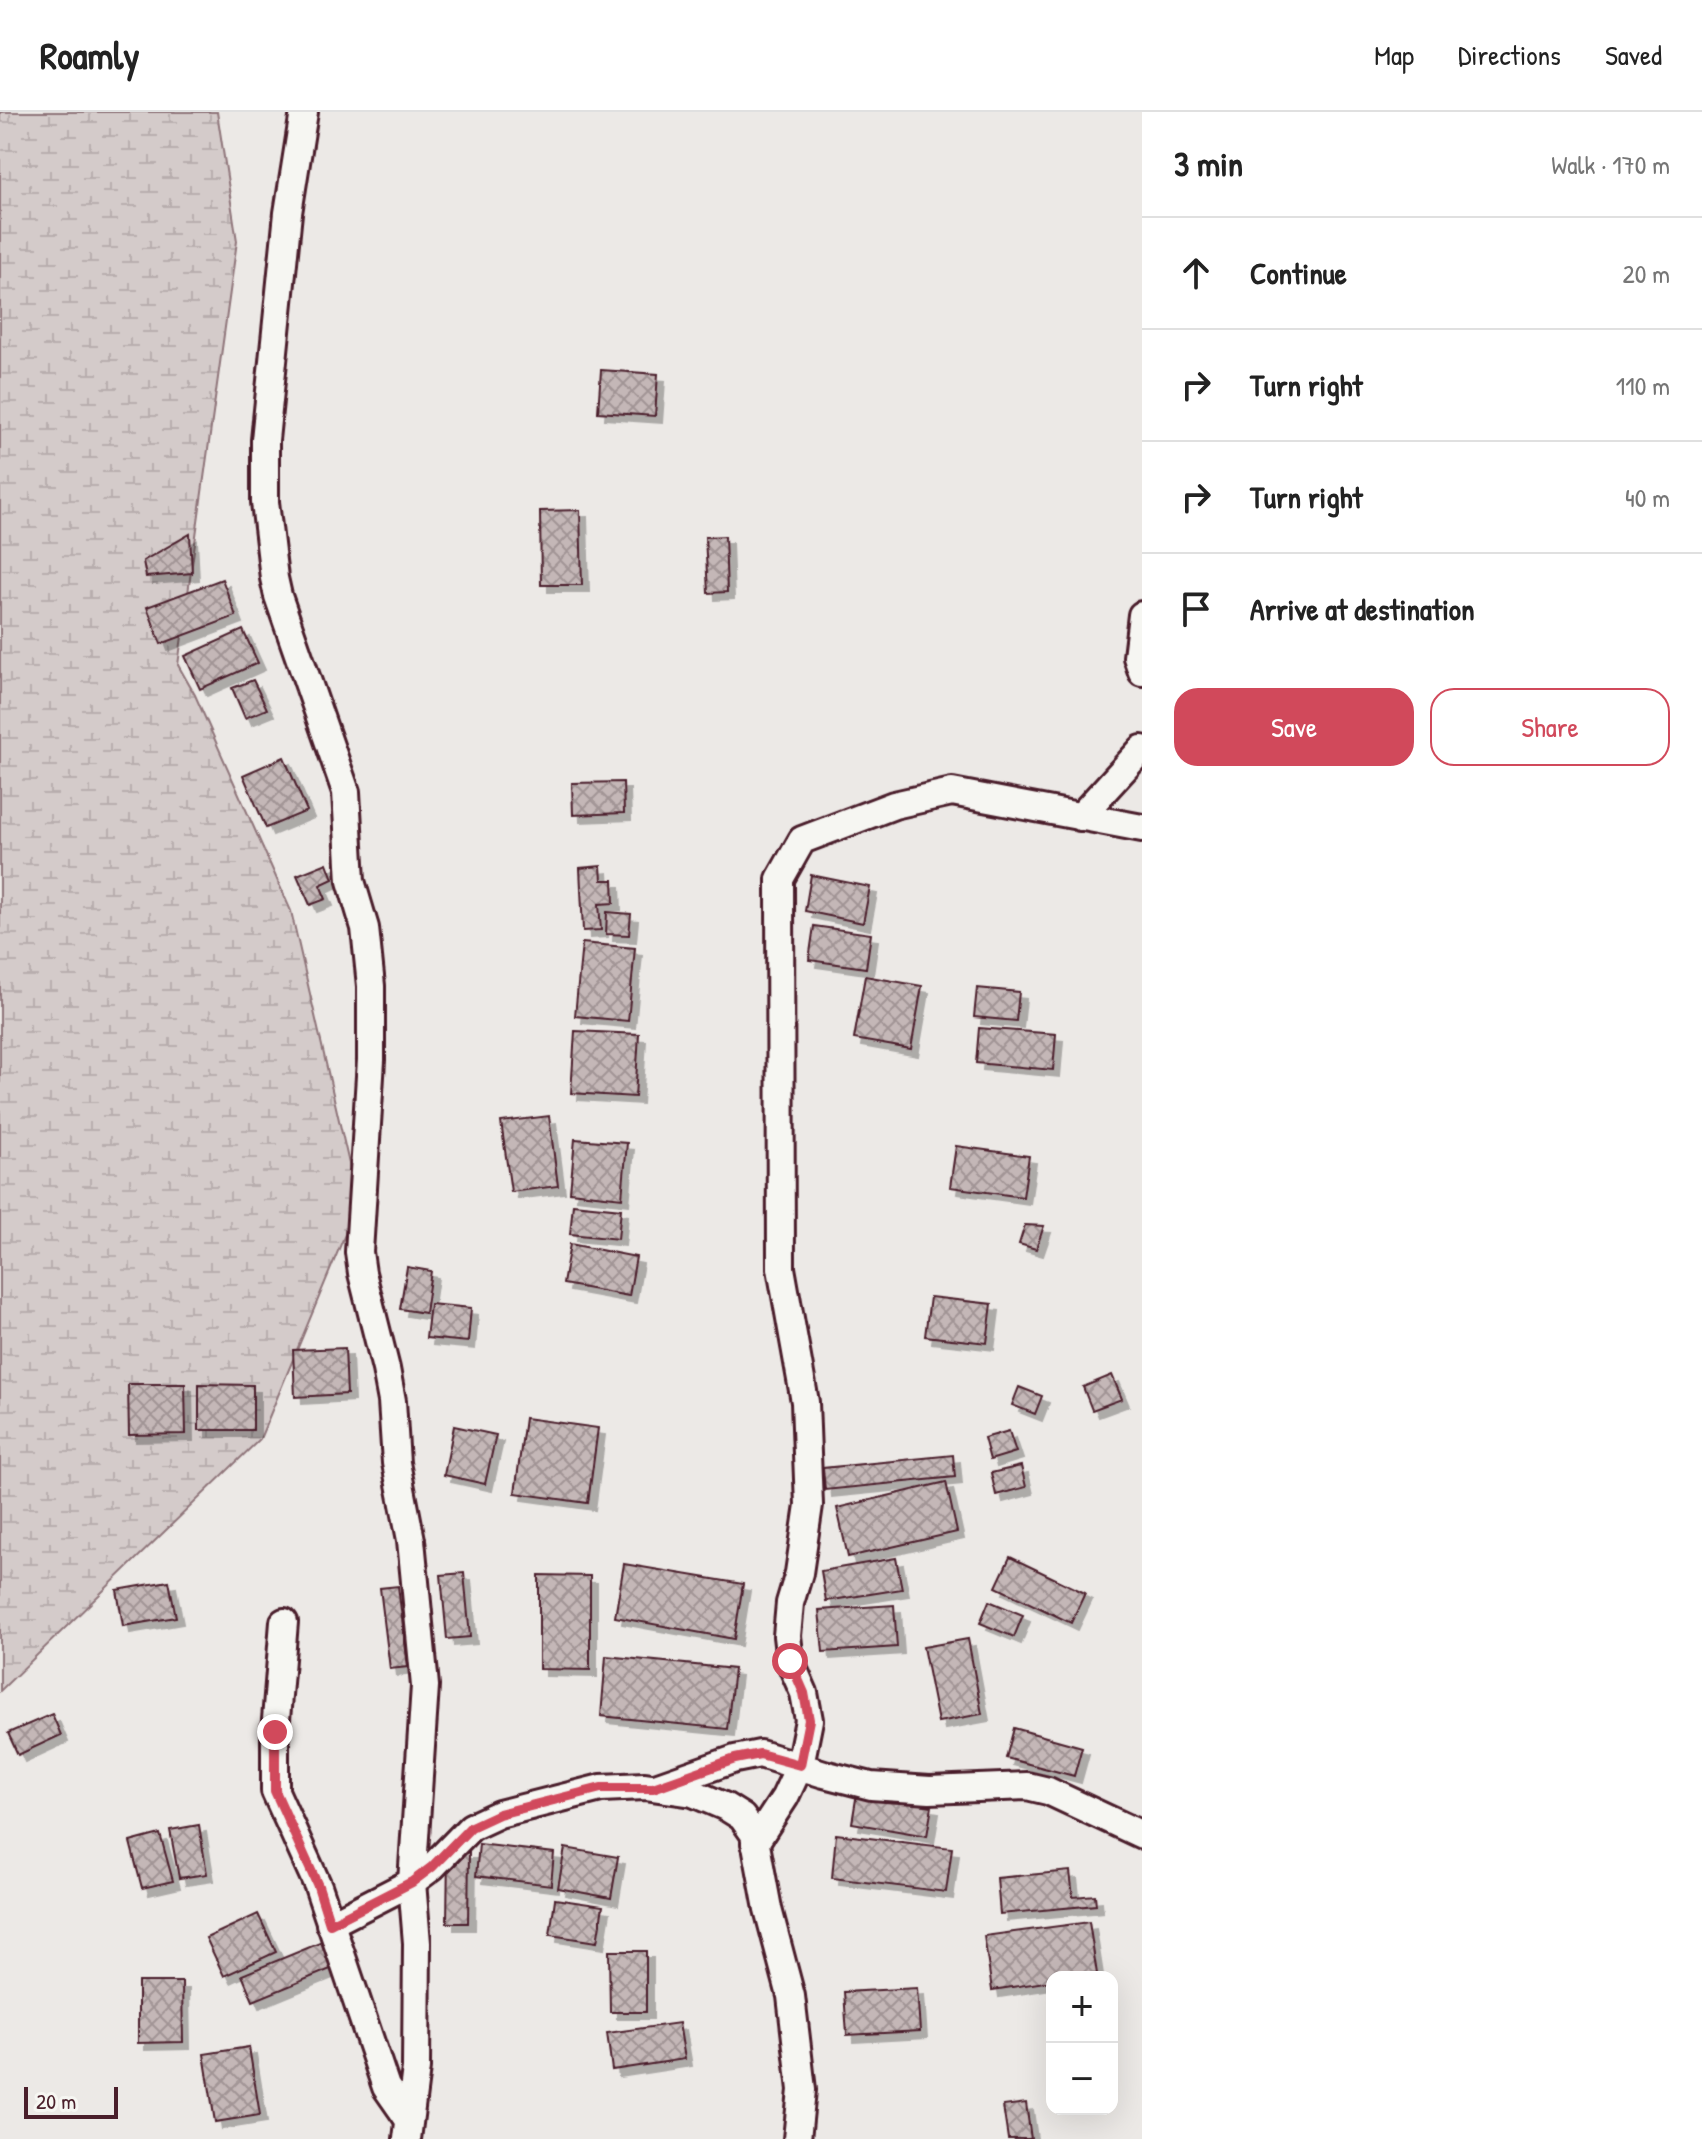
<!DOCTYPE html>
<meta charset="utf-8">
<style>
:root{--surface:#fff;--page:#f2f2f2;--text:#222;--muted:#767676;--line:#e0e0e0;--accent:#d1495b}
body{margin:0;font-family:"Patrick Hand",sans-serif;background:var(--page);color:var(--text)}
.controls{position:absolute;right:24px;bottom:24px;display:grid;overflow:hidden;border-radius:16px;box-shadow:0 8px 32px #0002}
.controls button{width:72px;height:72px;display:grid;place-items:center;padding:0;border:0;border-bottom:2px solid var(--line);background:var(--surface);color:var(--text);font:40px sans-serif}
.scale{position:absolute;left:24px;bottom:20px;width:94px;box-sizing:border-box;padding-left:8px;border:4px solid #4a1f2b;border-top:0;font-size:22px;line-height:28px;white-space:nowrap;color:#4a1f2b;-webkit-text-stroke:6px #f6f6f2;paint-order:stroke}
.stop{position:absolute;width:24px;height:24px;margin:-18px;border:6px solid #d1495b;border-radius:50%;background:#fff}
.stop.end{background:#d1495b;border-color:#fff;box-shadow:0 2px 8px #0008}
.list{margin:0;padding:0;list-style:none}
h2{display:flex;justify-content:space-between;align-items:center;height:104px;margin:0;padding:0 32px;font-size:34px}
h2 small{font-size:26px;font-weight:400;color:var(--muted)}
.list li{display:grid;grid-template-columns:52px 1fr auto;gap:24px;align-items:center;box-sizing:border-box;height:112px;padding:0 32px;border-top:2px solid var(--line)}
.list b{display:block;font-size:30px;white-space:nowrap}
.list em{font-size:26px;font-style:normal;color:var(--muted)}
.actions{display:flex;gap:16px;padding:24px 32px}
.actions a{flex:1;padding:18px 0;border:2px solid var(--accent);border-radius:24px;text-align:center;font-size:28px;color:var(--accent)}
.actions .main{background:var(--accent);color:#fff}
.icon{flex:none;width:44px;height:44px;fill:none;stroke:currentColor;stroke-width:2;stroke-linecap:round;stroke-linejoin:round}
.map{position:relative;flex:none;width:1142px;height:2027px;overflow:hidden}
header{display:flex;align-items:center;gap:48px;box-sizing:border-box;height:112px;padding:0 40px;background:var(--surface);border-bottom:2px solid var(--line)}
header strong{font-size:38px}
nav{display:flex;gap:44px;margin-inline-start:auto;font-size:28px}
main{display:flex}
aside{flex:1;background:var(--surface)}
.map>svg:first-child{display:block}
</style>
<header>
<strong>Roamly</strong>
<nav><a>Map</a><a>Directions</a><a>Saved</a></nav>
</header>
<main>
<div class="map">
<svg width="1142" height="2027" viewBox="0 0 1142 2027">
<defs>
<pattern id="wetland-marsh" width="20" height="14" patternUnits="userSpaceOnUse" patternTransform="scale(2)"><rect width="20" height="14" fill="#d4cbca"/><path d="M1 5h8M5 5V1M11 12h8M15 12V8" fill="none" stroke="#b8aeae"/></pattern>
<pattern id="building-cross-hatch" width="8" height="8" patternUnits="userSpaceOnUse" patternTransform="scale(2)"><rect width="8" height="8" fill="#c4b7b7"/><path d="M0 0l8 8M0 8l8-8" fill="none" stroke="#a19495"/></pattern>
<filter id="shadow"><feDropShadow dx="7" dy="7" stdDeviation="0" flood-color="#0004"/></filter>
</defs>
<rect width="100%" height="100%" fill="#ece9e6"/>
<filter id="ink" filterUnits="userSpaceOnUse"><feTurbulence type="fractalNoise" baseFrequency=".0125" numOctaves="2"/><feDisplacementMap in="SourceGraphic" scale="16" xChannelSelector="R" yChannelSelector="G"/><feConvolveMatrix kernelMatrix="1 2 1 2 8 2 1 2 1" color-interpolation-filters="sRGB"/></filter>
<g filter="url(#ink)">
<polygon fill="url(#wetland-marsh)" stroke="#8f757a" stroke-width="2" points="0,0 217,0 237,129 178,553 195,583 291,799 358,1091 260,1327 0,1579"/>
<g fill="url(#building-cross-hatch)" stroke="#4a1f2b" stroke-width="2" filter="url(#shadow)">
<polygon points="601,258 658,262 655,304 598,300"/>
<polygon points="580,398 582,473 541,473 540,399"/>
<polygon points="190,422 192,461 146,465 143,449"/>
<polygon points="725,424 727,480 708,481 705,425"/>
<polygon points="222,467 236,504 161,532 147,495"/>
<polygon points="243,518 258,551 200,577 185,544"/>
<polygon points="253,568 267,597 245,606 232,576"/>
<polygon points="284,645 307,699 266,716 243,663"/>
<polygon points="623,670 624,701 573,703 572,671"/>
<polygon points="327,751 333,767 320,773 326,787 310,793 297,763"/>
<polygon points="601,754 602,768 613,768 614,791 599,792 601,818 583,819 580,756"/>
<polygon points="811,763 870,775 863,811 805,799"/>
<polygon points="607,800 631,802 629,823 606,822"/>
<polygon points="814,814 871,822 866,856 809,848"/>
<polygon points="582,831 635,836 628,909 575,904"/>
<polygon points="865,864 922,874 911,937 854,927"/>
<polygon points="977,876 1019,880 1016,909 974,905"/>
<polygon points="979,916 1056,922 1053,958 976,951"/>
<polygon points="575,919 639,922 635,985 571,981"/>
<polygon points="549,1004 558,1074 511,1080 501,1010"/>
<polygon points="575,1027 627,1031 622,1086 570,1080"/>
<polygon points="956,1034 1029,1044 1023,1085 950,1075"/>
<polygon points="573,1092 621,1097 618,1127 570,1122"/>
<polygon points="1025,1113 1044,1114 1036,1137 1019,1132"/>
<polygon points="570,1132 636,1145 629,1184 563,1172"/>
<polygon points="407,1155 431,1159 425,1201 400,1197"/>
<polygon points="930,1185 992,1192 987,1231 925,1224"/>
<polygon points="430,1192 471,1196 468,1230 426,1226"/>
<polygon points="345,1236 347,1282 295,1285 293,1238"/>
<polygon points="1112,1263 1122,1287 1092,1298 1083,1275"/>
<polygon points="128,1272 185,1272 186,1322 129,1323"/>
<polygon points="199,1272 253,1273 253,1318 199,1318"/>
<polygon points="1019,1275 1042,1284 1035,1302 1012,1293"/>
<polygon points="525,1306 598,1316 588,1391 515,1381"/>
<polygon points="454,1314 496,1323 485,1372 444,1363"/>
<polygon points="1009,1319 1016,1340 990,1348 984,1326"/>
<polygon points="953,1343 955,1365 825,1378 823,1356"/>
<polygon points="1021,1354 1026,1375 996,1383 991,1361"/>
<polygon points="946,1370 957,1420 848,1445 837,1396"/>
<polygon points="1010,1445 1085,1481 1071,1511 996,1475"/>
<polygon points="896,1446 902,1477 826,1489 821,1459"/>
<polygon points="624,1452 743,1472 734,1527 615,1505"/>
<polygon points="464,1461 470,1525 447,1527 441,1463"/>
<polygon points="539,1463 590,1464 590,1558 539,1557"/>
<polygon points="169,1469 176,1505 123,1514 117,1478"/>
<polygon points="398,1474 408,1555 390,1557 380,1476"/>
<polygon points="989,1489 1023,1503 1014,1525 980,1511"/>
<polygon points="894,1493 897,1535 823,1540 819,1498"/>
<polygon points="968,1527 982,1602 938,1610 923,1535"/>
<polygon points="606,1544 734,1557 727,1617 601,1604"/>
<polygon points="52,1602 61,1623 18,1643 8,1621"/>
<polygon points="1014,1616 1082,1635 1074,1664 1006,1646"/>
<polygon points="857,1681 932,1694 927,1724 852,1711"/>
<polygon points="199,1713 207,1762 179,1766 170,1718"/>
<polygon points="160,1722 173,1769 142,1776 130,1730"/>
<polygon points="836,1722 952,1736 946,1780 832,1766"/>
<polygon points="479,1732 554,1741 551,1773 476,1764"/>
<polygon points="565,1736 618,1745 611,1786 558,1776"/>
<polygon points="448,1740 469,1740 468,1811 447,1811"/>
<polygon points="1070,1759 1073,1785 1095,1783 1096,1793 1000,1802 997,1766"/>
<polygon points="555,1787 603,1794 597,1830 550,1823"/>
<polygon points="258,1802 276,1840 224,1864 206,1826"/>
<polygon points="1089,1810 1097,1862 1079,1865 1052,1865 1052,1869 992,1878 984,1824"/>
<polygon points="322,1830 333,1856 253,1889 242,1863"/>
<polygon points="609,1839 646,1839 646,1900 610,1900"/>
<polygon points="138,1870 182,1870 183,1930 138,1931"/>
<polygon points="917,1876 920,1919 847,1923 844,1880"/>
<polygon points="679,1911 685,1947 612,1958 607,1921"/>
<polygon points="249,1935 260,2003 215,2010 204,1942"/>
<polygon points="1026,1991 1031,2027 1008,2027 1003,1994"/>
</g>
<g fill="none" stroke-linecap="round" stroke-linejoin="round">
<defs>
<g id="street">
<polyline points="304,0 288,101 265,328 265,390 274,466 278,484 346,680 351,769 365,816 371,874 371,948 359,1140 362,1161 386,1257 392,1289 396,1351 411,1428 425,1574 412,1770 417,1831 416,1956 407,2027"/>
<polyline points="1142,503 1137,545 1142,560"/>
<polyline points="1080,705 1142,637"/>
<polyline points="284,1510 275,1620 275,1679 318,1774 386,1975 409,2008"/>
<polyline points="658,1674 735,1647 760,1642 824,1662 871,1674 930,1678 1027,1674 1048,1679 1142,1723"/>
<polyline points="755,1731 785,1685 800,1653 809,1608 804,1581 790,1549 787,1524 790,1491 799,1461 809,1393 805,1290 781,1156 780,767 802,728 894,693 952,680 1142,716"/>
<polyline points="330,1812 412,1770 432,1755 471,1715 499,1702 601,1676 645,1674 693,1681 726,1695 742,1705 754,1722 768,1797 791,1884 802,1978 797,2027"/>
</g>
</defs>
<use href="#street" stroke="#4a1f2b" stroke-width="32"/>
<use href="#street" stroke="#f6f6f2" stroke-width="26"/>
</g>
</g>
<g fill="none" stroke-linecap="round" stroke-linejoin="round" filter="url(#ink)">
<polyline stroke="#d1495b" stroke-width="10" points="275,1620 275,1679 318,1774 330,1812 412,1770 432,1755 471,1715 499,1702 601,1676 653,1676 735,1647 760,1642 800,1653 809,1608 804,1581 790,1549"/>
</g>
</svg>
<div class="controls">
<button>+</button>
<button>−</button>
</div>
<div class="scale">20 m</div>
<div class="stop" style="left:790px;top:1549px"></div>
<div class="stop end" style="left:275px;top:1620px"></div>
</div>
<aside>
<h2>3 min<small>Walk · 170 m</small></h2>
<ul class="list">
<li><svg class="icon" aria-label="ahead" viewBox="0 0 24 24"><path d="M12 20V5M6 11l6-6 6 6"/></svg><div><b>Continue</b></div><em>20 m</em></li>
<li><svg class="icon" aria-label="right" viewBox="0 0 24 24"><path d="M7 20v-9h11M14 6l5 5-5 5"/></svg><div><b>Turn right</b></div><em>110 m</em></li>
<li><svg class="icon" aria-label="right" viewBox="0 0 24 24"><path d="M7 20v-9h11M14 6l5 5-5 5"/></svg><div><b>Turn right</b></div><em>40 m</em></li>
<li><svg class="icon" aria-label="arrive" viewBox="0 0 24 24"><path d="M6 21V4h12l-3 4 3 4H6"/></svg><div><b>Arrive at destination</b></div></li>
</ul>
<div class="actions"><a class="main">Save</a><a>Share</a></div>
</aside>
</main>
